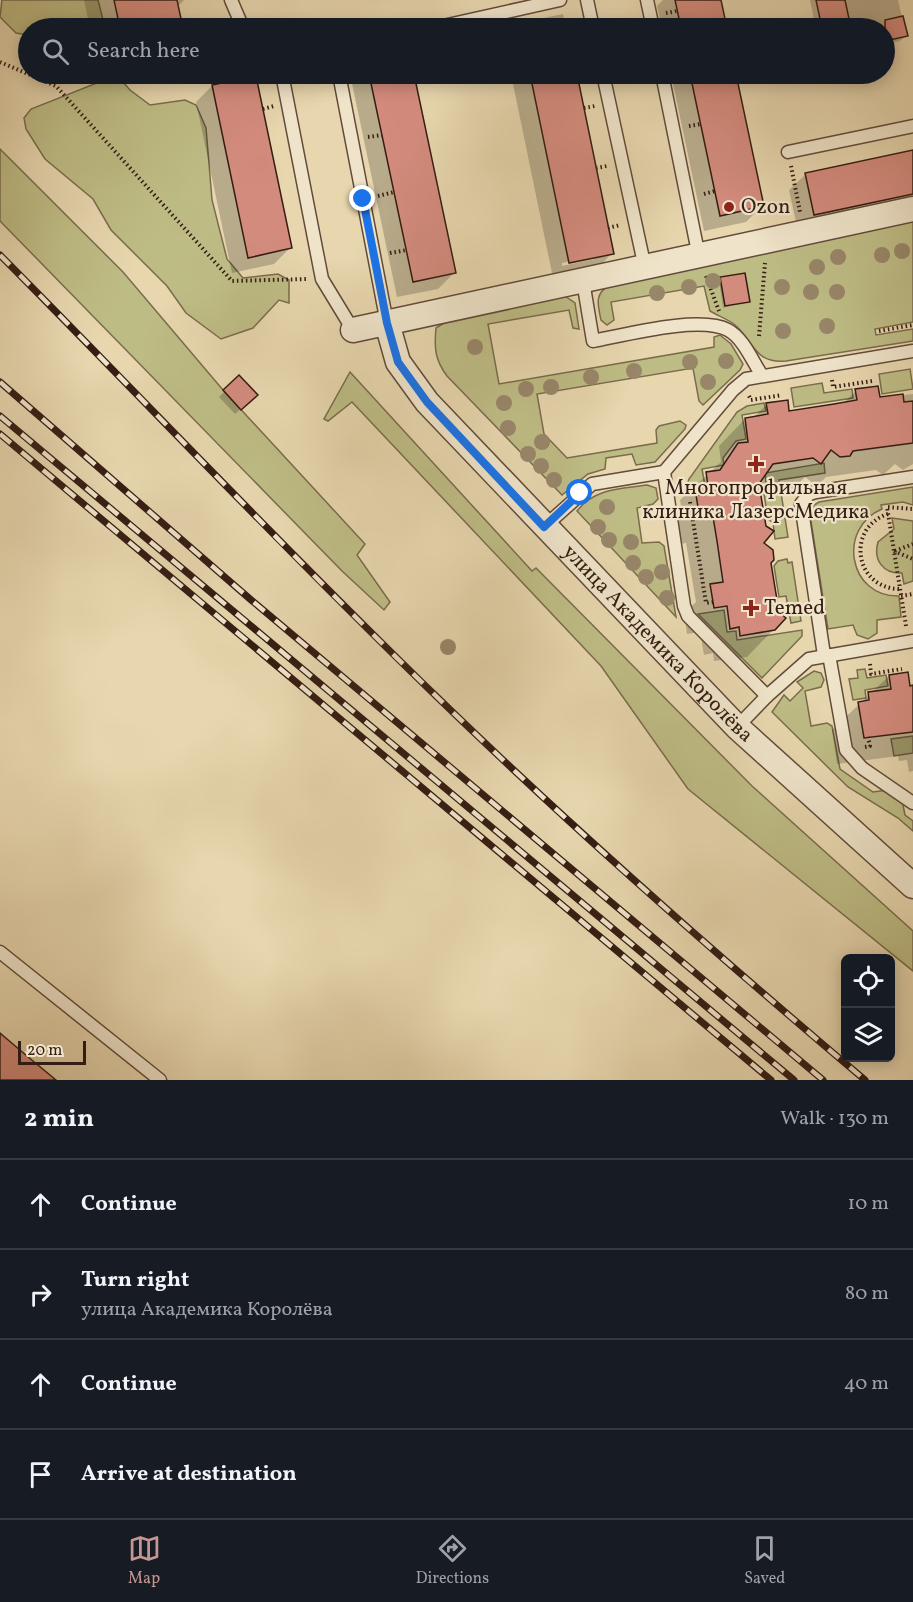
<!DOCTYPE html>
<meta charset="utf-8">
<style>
:root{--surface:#171b24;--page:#20242c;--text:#f1f3f6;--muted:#9ea1a6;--line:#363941;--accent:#c59692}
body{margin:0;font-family:Vollkorn,serif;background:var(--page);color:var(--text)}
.controls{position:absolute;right:18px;bottom:18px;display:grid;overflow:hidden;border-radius:9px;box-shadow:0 3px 15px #0003}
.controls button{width:54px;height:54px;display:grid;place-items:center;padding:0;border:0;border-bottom:2px solid var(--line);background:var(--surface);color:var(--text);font:30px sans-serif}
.scale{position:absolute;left:18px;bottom:15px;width:68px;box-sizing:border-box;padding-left:6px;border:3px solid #351d13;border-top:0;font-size:16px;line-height:21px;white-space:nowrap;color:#351d13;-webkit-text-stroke:4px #efe4ca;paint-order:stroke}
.stop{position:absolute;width:18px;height:18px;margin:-14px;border:4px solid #1a73e8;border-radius:50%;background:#fff}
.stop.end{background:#1a73e8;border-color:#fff;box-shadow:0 2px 6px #0008}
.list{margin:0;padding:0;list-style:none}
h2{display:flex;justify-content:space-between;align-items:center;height:78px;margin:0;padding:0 24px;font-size:26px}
h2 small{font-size:20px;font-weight:400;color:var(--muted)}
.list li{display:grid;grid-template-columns:39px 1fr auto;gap:18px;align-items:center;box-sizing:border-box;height:90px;padding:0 24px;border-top:2px solid var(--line)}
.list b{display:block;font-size:22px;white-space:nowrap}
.list p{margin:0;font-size:20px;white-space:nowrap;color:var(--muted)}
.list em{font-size:20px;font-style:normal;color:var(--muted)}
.icon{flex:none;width:33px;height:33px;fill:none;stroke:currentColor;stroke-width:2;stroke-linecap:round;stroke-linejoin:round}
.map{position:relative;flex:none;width:913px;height:1080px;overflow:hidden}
.search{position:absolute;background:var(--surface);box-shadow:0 3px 15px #0003;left:18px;right:18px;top:18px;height:66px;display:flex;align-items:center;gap:15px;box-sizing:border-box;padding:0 21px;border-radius:33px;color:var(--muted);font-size:22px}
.sheet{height:438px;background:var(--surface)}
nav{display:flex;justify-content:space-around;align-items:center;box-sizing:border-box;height:84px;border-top:2px solid var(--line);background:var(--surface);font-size:16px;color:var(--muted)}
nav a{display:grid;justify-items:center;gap:3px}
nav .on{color:var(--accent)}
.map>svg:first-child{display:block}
</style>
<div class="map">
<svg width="913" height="1080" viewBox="0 0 913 1080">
<rect width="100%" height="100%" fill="#e7d6ae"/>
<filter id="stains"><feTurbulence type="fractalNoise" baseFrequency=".00333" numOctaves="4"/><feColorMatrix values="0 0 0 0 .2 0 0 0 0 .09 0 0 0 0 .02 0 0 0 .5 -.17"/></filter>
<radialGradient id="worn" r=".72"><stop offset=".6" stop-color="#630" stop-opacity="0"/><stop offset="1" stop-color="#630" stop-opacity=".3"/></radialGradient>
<g fill="#bebc85" stroke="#7a6c4c" stroke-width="1.5">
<polygon points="2,0 98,0 105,28 28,28 28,35 16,33 0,17"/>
<polygon points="101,74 116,74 130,90 150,105 185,100 196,105 206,128 212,200 227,259 243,278 278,274 289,280 289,303 279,300 253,328 221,339 186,313 167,286 111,230 93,199 45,159 26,129 24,118 31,109 97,83"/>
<polygon points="0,149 123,272 223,390 365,544 357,555 390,602 384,610 342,571 0,221"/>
<path d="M913,220V322L875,329L876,335L913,329V341L786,361C754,364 755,342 735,325C728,319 718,316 710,311L704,286L611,302L614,320L607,325L601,320C598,306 594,293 609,286Z"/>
<path d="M565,296L575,303L579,329L573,328L569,310L488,324L499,384L714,347V337L720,335L731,344L743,364L740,370L703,405L699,401L693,368L537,394L544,434L567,458L657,443L656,430L659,426L680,421L686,425L685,429L655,462L636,465L632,454L606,458L605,469L588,474L562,495L447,376C435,360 434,348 436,328L444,323Z"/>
<polygon points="910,369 913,389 882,394 879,374"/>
<polygon points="350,372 532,571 536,568 752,786 913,931 913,971 688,789 601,666 352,402 328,421 324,419"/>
<polygon points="822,383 824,393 852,389 853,398 794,407 791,388"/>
<polygon points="764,403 766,411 742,415 746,439 736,441 723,458 724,465 702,469 706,491 684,494 689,479 737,412 747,406"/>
<polygon points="824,463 825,473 779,480 788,537 775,539 773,523 768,519 763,488 766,484 765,473"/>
<path d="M647,485L656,488L658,499L653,504L637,508L642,543L659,542L664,546L676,617L577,511C594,488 621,489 647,485Z"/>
<path d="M913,487V505L903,502L881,505L882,509C837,528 848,597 899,596L901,617L877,620V633L868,639L857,635L853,625L828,629L810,515L811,507L819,502Z"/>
<path d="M892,518L913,521V581L904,584L902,573C883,574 873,560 878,542L894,529Z"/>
<polygon points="787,559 788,563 792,562 801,621 791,623 786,596 779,597 774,566 778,561"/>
<polygon points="724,610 727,632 736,631 737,640 802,630 802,636 762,678 698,614"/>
<polygon points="865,669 867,678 886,675 888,686 865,690 866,698 853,700 849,679 858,678 857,670"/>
<polygon points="814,671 821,673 824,680 821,687 805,691 811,726 827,723 832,726 840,769 873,792 888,790 902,800 905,815 913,821 913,831 898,818 848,787 772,712 784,695 790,701 803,688 797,682"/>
<polygon points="913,736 913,753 894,756 891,739"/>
</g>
<g fill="#0003" fill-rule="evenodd">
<polygon points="84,0 184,0 177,7 181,28 90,28"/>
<polygon points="663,0 720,0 725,28 662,28 657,6"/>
<polygon points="810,0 898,0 906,36 900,41 884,45 884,28 816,28"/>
<polygon points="563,14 566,28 515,28 520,23"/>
<polygon points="100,74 140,74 102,81"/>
<polygon points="350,74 413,74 454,273 438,289 397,297"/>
<path d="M511,74H575L612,253L596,270L553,278ZM595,256V259L562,266V263Z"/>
<polygon points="671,74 735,74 762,206 746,222 704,231"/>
<polygon points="212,86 290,248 274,264 232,273 196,102"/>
<polygon points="913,152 913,206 798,231 789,190 806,174"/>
<polygon points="721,279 749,301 723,308 719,281"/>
<polygon points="239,377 256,395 235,414 219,397"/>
<polygon points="856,391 879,398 913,394 913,464 903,470 895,464 883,475 876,470 826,477 821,482 813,483 805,477 793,489 786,484 758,488 762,544 770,563 774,629 747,657 714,661 713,653 704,655 700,632 687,634 684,613 696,602 686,543 674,545 670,524 682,512 680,500 721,462 719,446 745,419 753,418 767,404 788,412 842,404"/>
<polygon points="889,676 909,687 913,687 913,771 909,772 907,760 899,761 898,756 837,764 832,730"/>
</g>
<g fill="#d38b7d" stroke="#351d13" stroke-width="1.5">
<polygon points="114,0 177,0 183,28 120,28"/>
<polygon points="675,0 721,0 727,28 681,28"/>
<polygon points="816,0 845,0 851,28 822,28"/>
<polygon points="903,16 908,36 885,41 885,20"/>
<polygon points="369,74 414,74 456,273 413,282"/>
<polygon points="530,74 577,74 614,254 569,263"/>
<polygon points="690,74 736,74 764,206 720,216"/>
<polygon points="256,76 292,248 248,258 212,85"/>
<polygon points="913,150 913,194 814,215 805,173"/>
<polygon points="745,273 750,302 725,306 720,277"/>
<polygon points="239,375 258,395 241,410 223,390"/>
<polygon points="878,386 880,397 903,394 904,402 913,401 913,443 853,451 850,456 840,457 831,450 821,464 813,458 773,464 759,484 766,526 774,531 764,543 773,550 774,560 771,563 779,612 786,618 775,630 740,636 739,627 730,629 727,606 714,608 710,584 723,582 717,541 713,517 700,519 696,495 709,493 706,472 720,470 738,443 748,442 745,418 768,414 766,403 788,400 789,411 834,404 857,400 855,389"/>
<polygon points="908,672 910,686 913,685 913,732 864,738 858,702 869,700 868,692 891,689 889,675"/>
<polygon points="0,1033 27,1056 56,1080 0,1080"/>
</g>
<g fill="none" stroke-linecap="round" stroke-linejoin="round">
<defs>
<g id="service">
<polyline points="231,0 243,28"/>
<polyline points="587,0 593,28"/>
<polyline points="647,0 653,28"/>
<polyline points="434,28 560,0"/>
<polyline points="282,74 322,279 353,330"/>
<polyline points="339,74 387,323"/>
<polyline points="603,74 645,268"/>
<polyline points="662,74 699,257"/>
<polyline points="788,152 913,126"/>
<path d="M583,281L593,341C625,335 700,315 728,330C743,338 752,360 761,374"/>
<polyline points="913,351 746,379 733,390 664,472 684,606 688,616 767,696 809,659 913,641"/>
<polyline points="544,527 592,484 664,472"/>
<polyline points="824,655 801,504 809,494 816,492 913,477"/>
<polyline points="829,655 846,750 862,768 913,803"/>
<polyline points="737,727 767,696"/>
<polyline points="0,952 160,1080"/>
</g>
<g id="minor">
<path id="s1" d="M387,323L398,362L427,402L737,727L913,886"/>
<polyline points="353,330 913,209"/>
</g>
</defs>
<use href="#service" stroke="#624b3a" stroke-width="15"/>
<use href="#minor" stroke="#624b3a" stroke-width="27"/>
<g stroke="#351d13" stroke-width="4" stroke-dasharray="1.5 3" stroke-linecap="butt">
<polyline points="666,13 677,11"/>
<polyline points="0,62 56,86 232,281 307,279"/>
<polyline points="356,80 370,77"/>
<polyline points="680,80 691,78"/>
<polyline points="584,108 595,106"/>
<polyline points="263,109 274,106"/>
<polyline points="689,126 701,124"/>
<polyline points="368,137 382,135"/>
<polyline points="791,166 800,212"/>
<polyline points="596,168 607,166"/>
<polyline points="704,194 715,191"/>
<polyline points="378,196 394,192"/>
<polyline points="608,228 620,225"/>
<polyline points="390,253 407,250"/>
<polyline points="706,276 719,311"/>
<polyline points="879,331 913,325"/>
<polyline points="759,336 765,263"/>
<polyline points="832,380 833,387 872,381"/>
<polyline points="749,396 751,400 782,395"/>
<polyline points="690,502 706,603 713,602"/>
<path d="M888,514C845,528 855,589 900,589"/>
<polyline points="894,551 913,559"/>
<polyline points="895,551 913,544"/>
<polyline points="901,596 913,594"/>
<polyline points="906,626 887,507 913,509"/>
<polyline points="870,664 871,674 902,669"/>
<polyline points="865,747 870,746 868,737"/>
</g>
<use href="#service" stroke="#efe4ca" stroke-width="12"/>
<use href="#minor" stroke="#efe4ca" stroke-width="24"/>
<defs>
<g id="rail">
<path d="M0,255C145,401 287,552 435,695C573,829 718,956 865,1080"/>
<polyline points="0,382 250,599 823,1080"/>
<polyline points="0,416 794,1080"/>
<polyline points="0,434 771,1080"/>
</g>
</defs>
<use href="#rail" stroke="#351d13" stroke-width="7"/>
<use href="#rail" stroke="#efe4ca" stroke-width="4.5" stroke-dasharray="14" stroke-linecap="butt"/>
</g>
<g fill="#988669">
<circle cx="902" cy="251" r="8"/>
<circle cx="882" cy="255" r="8"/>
<circle cx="838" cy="257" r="8"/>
<circle cx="817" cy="267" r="8"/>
<circle cx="713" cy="281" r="8"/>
<circle cx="689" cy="287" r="8"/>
<circle cx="782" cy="287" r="8"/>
<circle cx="811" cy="292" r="8"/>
<circle cx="837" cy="292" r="8"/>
<circle cx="657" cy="293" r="8"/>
<circle cx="827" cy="326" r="8"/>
<circle cx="783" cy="331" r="8"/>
<circle cx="475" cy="347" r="8"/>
<circle cx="726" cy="361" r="8"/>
<circle cx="690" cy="362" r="8"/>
<circle cx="634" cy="371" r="8"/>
<circle cx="591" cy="377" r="8"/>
<circle cx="708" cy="382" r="8"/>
<circle cx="551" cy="387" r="8"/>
<circle cx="526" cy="389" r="8"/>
<circle cx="504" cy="403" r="8"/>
<circle cx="508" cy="428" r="8"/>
<circle cx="542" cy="442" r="8"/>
<circle cx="528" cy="454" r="8"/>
<circle cx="541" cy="466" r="8"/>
<circle cx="554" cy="480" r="8"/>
<circle cx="607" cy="507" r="8"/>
<circle cx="598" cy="527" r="8"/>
<circle cx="609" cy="540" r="8"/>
<circle cx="631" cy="542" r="8"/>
<circle cx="633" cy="563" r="8"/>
<circle cx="662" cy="572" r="8"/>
<circle cx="646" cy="577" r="8"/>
<circle cx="667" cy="598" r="8"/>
<circle cx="448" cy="647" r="8"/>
</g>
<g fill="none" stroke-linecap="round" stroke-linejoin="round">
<polyline stroke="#1a73e8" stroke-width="8" points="363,199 387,323 398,362 427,402 544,527 580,493"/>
</g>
<g fill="#8f2418" stroke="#efe4ca" stroke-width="2">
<circle cx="729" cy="207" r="6"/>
<path d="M753 455h6v6h6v6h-6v6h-6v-6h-6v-6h6z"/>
<path d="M748 599h6v6h6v6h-6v6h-6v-6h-6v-6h6z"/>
</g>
<g text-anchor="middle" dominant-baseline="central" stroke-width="4.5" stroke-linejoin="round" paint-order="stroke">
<g font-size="21" fill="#351d13" stroke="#efe4ca" text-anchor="start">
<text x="741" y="207">Ozon</text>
<text x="756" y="488" text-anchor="middle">Многопрофильная<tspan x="756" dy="24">клиника ЛазерсМедика</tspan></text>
<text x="764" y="608">Temed</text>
</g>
<g font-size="21" fill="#351d13" stroke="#efe4ca">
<text stroke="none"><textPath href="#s1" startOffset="424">улица Академика Королёва</textPath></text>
</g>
</g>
<rect width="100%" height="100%" filter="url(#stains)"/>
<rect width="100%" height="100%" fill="url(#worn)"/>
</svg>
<div class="controls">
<button><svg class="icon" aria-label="locate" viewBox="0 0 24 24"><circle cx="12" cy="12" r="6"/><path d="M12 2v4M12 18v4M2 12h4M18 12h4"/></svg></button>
<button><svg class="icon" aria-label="layers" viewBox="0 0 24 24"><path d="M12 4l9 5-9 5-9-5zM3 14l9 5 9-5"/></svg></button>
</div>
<div class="scale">20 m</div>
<div class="stop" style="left:580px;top:493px"></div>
<div class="stop end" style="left:363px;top:199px"></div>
<div class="search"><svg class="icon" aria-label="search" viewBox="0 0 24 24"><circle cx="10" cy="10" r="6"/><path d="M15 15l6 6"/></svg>Search here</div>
</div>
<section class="sheet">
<h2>2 min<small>Walk · 130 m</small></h2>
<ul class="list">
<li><svg class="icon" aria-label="ahead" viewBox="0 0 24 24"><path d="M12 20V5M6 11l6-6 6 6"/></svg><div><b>Continue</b></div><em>10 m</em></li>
<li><svg class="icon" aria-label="right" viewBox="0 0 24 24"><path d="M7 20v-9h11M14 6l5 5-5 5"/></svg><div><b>Turn right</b><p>улица Академика Королёва</p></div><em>80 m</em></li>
<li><svg class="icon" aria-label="ahead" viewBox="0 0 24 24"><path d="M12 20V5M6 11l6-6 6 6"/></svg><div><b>Continue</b></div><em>40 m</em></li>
<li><svg class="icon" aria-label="arrive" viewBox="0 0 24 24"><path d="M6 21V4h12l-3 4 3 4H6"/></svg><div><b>Arrive at destination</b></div></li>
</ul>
</section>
<nav>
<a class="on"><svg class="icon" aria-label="map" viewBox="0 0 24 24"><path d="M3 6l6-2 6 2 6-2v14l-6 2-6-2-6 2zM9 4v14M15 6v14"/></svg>Map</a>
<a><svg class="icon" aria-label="directions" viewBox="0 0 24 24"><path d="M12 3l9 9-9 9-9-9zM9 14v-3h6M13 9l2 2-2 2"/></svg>Directions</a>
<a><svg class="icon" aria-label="saved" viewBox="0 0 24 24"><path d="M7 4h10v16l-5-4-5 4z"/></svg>Saved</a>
</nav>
